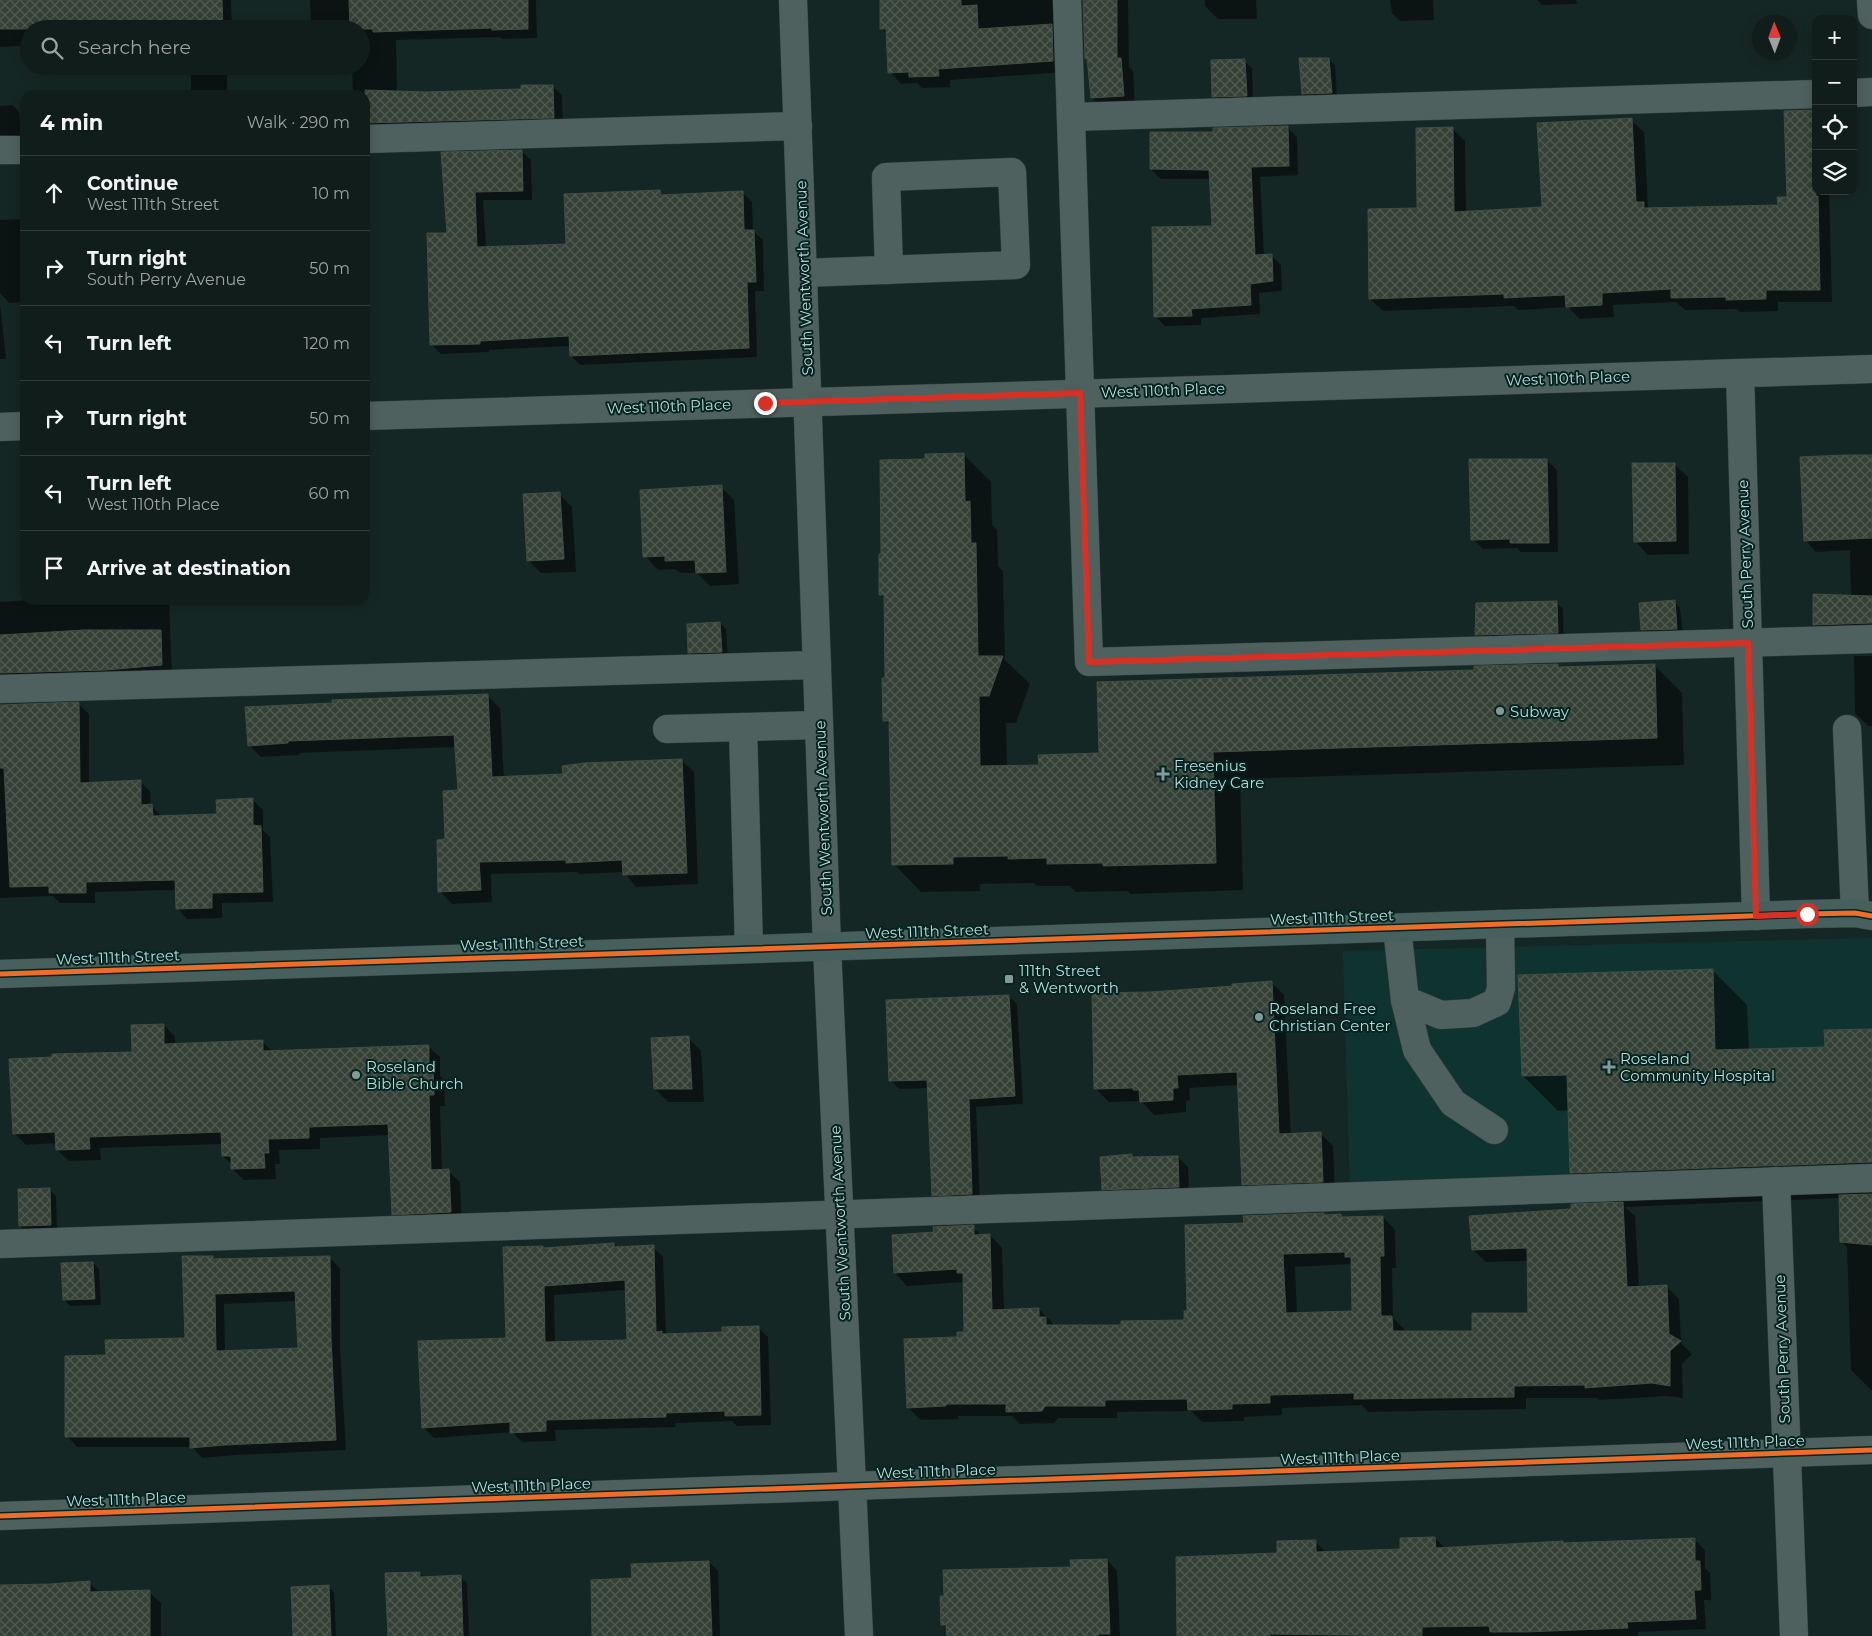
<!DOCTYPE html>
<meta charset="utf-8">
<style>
:root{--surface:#101d1b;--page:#192624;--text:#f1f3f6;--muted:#9ca2a3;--line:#303b3a}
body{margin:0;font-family:Montserrat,sans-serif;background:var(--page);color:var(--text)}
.controls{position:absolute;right:15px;top:15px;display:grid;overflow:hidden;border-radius:10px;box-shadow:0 2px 12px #0003}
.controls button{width:45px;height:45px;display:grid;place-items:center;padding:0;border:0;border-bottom:1px solid var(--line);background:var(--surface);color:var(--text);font:25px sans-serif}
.compass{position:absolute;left:1752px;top:15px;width:45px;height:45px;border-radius:50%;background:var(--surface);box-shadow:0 2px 12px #0003;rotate:359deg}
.stop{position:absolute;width:15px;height:15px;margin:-11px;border:4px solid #d93025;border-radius:50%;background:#fff}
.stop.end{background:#d93025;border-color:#fff;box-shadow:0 1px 5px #0008}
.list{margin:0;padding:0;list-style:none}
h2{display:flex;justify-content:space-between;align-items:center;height:65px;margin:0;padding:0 20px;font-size:21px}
h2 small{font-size:16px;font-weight:400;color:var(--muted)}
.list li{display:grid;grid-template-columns:32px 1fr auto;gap:15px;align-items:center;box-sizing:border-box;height:75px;padding:0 20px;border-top:1px solid var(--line)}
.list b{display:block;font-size:19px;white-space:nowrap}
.list p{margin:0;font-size:16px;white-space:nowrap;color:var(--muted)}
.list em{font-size:16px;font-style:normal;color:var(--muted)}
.icon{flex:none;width:28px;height:28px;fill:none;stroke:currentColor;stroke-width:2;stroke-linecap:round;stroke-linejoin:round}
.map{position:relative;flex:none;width:1872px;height:1636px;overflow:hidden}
.search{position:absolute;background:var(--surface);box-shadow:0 2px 12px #0003;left:20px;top:20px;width:350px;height:55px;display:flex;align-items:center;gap:12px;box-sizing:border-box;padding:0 18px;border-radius:28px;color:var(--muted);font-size:19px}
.panel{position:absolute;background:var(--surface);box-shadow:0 2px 12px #0003;left:20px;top:90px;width:350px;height:515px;border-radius:15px}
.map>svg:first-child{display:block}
</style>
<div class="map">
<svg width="1872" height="1636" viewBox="0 0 1872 1636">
<defs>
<pattern id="building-cross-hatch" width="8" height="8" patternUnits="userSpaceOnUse" patternTransform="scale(1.25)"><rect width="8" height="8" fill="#354137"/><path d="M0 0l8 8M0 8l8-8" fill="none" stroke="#505c53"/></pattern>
</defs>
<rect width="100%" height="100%" fill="#152724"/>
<polygon fill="#0f342f" points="1872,938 1872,1183 1350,1198 1343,951"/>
<g fill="#0007" fill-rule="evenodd">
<polygon points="0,0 231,0 232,29 29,29 29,45 0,47"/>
<polygon points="310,0 536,0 537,38 502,39 500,37 396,40 397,92 426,93 523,90 552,86 562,95 563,127 365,136 365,95 353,95 352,66 361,66 361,29 315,29 311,25"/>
<polygon points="881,0 1069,0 1065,72 950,80 950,87 922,88 917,83 901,84 890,72 888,35 882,29"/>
<polygon points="1084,0 1128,0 1129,67 1133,71 1135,107 1104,110 1092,98 1089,61 1086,58"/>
<polygon points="1205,0 1256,0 1257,19 1218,19 1205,6"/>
<polygon points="1390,0 1433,0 1434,20 1400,21 1392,13"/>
<polygon points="1537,0 1576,0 1577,4 1542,5"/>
<polygon points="1329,59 1335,65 1337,99 1310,100 1303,94"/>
<polygon points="1213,61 1245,62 1252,68 1253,102 1220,103 1213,96"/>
<rect x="191" y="66" width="36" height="29"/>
<polygon points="13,105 19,112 21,140 0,142 0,106"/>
<polygon points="1631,120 1644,132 1648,208 1650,209 1779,207 1788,198 1816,191 1829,191 1832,302 1778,302 1778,311 1740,312 1736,309 1685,310 1676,302 1613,305 1614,317 1580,319 1568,307 1518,310 1514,306 1383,311 1370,299 1418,209 1452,128 1465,141 1466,213 1543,208"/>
<polygon points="1287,127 1297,137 1298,175 1260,177 1264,255 1271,255 1281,265 1282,291 1259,293 1260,314 1201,318 1201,325 1165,326 1155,316 1213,228 1210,179 1161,179 1151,169 1214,134"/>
<polygon points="521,151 531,160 532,200 483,200 486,248 567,246 660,192 664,196 743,193 752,202 753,231 763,240 764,291 755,291 757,357 580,365 571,356 571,346 489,350 489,352 441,354 432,345 448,234 442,154"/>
<polygon points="25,219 25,302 9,303 0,293 0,220"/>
<polygon points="0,303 6,359 0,359"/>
<polygon points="963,454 991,482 992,525 997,530 998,566 1003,571 1005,660 1030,684 1016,723 1006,723 1007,767 1040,767 1100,755 1475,671 1558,665 1561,668 1654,665 1682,693 1684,765 1240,779 1243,890 1131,894 1128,891 1076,892 1070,886 1037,886 1034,883 980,884 980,891 921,892 894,864 891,727 884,720 887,679 885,599 881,595 883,556 926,460"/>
<polygon points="1872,457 1872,635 1825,636 1814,625 1851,596 1850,550 1816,552 1805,540"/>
<polygon points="1547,460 1557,470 1558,552 1521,552 1517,548 1483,549 1473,539"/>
<polygon points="1674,464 1688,477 1689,554 1648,555 1635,541"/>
<polygon points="721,487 734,500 739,584 710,586 697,573 680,573 675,569 658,570 645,556"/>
<polygon points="559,494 572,507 576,572 541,573 528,560"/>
<polygon points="33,600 169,600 172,674 0,688 0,602"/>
<polygon points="1674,602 1680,608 1683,635 1648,636 1642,630"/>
<polygon points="1557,603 1563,609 1564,638 1482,641 1476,635"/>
<polygon points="720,623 726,629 728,658 696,659 690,653"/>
<polygon points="1854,656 1872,656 1872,726 1868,726 1855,713"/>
<polygon points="487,695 500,708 504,778 564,775 681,760 694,772 698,884 636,887 624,872 580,874 577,872 491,874 492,902 452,904 440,891 446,840 459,791 456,747 299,753 300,755 261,757 249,745"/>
<polygon points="79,704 89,714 89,783 140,781 150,791 151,805 162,817 218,815 252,799 263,810 263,830 270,837 273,902 222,903 222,918 187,919 177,908 176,890 95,892 95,903 60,903 53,896 0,898 0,706"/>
<path d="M1712,970L1747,1005L1749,1050L1826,1048L1872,1030V1391L1851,1370L1847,1247L1841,1241L1840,1198L1625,1207L1635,1216L1639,1288L1666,1286L1679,1299L1681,1343L1692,1354L1682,1364L1683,1398L1666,1396L1599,1400L1597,1398H1526V1409L1368,1412L1362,1405L1282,1408V1415L1244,1417V1421L1202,1422L1191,1411L1117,1412V1418H1058L1054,1423L1020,1424L1012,1416H958V1419L921,1420L908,1408L959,1338L965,1333L964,1282L907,1286L895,1273L935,1233L973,1227L982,1236L990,1235L1002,1248L1004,1310L1039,1309L1052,1322L1053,1326H1123L1186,1321L1188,1312L1245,1224L1324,1214L1326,1216L1340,1215L1342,1218L1383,1217L1395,1230L1396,1268H1392L1393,1318L1404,1329V1332H1473L1529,1314L1528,1261L1486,1262L1473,1250L1573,1210L1603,1204L1572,1172L1570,1110L1558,1111L1523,1076ZM1352,1264L1353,1312L1297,1314L1295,1267Z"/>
<polygon points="1271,982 1284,995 1291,1135 1320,1133 1333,1146 1335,1194 1256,1197 1243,1184 1238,1085 1189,1088 1190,1100 1186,1101 1186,1112 1154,1115 1141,1101 1109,1102 1096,1089 1150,993 1234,987"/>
<polygon points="1009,996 1017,1004 1023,1104 976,1107 980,1202 941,1203 933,1195 929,1088 899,1089 891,1081"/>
<polygon points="164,1025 175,1037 175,1045 262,1041 273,1052 428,1046 440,1057 440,1076 444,1080 445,1106 440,1106 442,1171 448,1171 460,1182 462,1224 405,1226 394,1214 390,1135 320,1138 320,1149 279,1150 280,1164 275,1164 276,1179 244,1180 232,1169 232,1165 223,1156 223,1144 100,1148 101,1160 69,1161 57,1150 57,1143 26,1145 14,1133 133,1053"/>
<polygon points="688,1038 701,1051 704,1102 668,1102 655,1089"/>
<polygon points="1132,1156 1135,1159 1178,1157 1188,1167 1189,1196 1113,1199 1103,1189"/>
<polygon points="49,1189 56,1196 57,1231 27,1232 20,1226"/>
<path d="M613,1244L617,1248L653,1247L663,1257L666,1335L723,1333L758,1327L768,1337L771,1425L737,1426L732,1421L675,1423L676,1427L555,1430L556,1441L522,1442L512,1432L434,1438L424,1428L507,1339L542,1247L544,1249ZM626,1290L628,1341L555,1343L554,1295Z"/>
<path d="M212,1257L215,1260L330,1258L340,1268V1349L346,1450L236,1455L202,1458L192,1447H77L67,1436L107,1357L186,1340ZM297,1301L299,1350L225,1352L224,1304Z"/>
<polygon points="93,1263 99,1269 101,1305 70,1306 64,1299"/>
<polygon points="1435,1538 1445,1548 1563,1542 1564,1544 1694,1539 1705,1550 1705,1568 1710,1573 1711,1600 1704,1600 1706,1629 1638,1632 1638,1636 1179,1636 1279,1554 1315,1541 1327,1553 1402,1550"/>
<polygon points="1107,1560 1117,1571 1120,1636 948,1636 948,1629 943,1624 1072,1568"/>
<polygon points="709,1562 718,1571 720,1636 594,1636 633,1579"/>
<polygon points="420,1573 425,1578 460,1577 467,1583 469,1636 389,1636"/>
<polygon points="89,1582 100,1593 149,1592 161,1603 161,1636 0,1636 0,1585 50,1585"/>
<polygon points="328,1586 334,1592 336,1636 294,1636"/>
</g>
<g fill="url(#building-cross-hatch)" stroke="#424d44" fill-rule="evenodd">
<polygon points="0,0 222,0 223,29 0,29"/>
<polygon points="349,0 528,0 528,29 492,30 492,28 373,32 373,29 350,29"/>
<polygon points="880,0 961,0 961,6 977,5 978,29 1052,24 1053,61 938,69 939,76 909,77 909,72 888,73 886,29 880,29"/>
<polygon points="1083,0 1117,0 1117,58 1121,58 1124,96 1091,98 1087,58 1085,59"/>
<polygon points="1299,58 1329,58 1332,93 1302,94"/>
<polygon points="1245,59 1247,96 1212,97 1211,60"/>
<polygon points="521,85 553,85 554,118 365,123 365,90 426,92 521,89"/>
<polygon points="1816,110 1816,196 1818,196 1820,290 1766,290 1766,299 1726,300 1726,297 1671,298 1671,289 1602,293 1602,305 1566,307 1565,295 1504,298 1504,294 1369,299 1368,209 1417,208 1416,128 1453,127 1454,212 1542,207 1537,123 1632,118 1636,202 1644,202 1644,208 1778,205 1777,197 1787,197 1784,111"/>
<polygon points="1288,126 1289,166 1251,167 1255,255 1272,254 1273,281 1250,284 1251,305 1191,309 1192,316 1154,317 1152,227 1212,226 1209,170 1150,169 1150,132 1213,132 1213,128"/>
<polygon points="522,150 523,191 475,192 477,247 566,244 564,194 660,190 661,195 743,191 744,230 754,230 756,282 747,282 749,348 570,356 569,336 480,341 480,344 430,345 427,233 447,233 441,152"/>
<polygon points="964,453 965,502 970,501 971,543 976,543 978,656 1003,656 989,696 979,696 980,766 1039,765 1038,755 1099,753 1097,682 1474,670 1474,666 1558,664 1558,667 1655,664 1657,738 1213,752 1216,863 1103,866 1103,863 1047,864 1047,858 1008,859 1008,856 953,857 953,864 892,865 889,721 883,721 882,678 885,678 884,595 879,595 879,554 881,554 880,460 925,459 925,454"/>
<polygon points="1844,455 1872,455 1872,538 1804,541 1800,457"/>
<polygon points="1469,459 1547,459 1549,543 1510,543 1510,539 1471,540"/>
<polygon points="1632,463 1675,463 1676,541 1634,542"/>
<polygon points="722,485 726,572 696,573 695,560 665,561 665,556 643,557 640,490"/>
<polygon points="560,492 564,559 527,561 523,494"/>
<polygon points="1813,594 1872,596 1872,623 1813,625"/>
<polygon points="1675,600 1677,629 1641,630 1639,603"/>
<polygon points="1557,601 1558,633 1475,635 1476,603"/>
<polygon points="720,622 722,652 688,653 687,624"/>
<polygon points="84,630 161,630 162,665 106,670 0,673 0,635"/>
<polygon points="488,694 492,777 563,774 562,766 584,763 682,759 687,873 623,875 622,860 566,863 566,860 479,862 481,890 438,892 437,840 445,839 443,791 458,790 454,735 288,741 288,743 248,746 245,707 332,703 332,700"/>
<polygon points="79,702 80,783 141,780 141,805 152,804 153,816 217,814 216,800 253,798 253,825 261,826 263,892 212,893 212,908 176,909 175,880 86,882 86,893 49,893 49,886 10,887 4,768 0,768 0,705"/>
<polygon points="1713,969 1715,1050 1825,1047 1824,1030 1872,1029 1872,1162 1570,1173 1567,1075 1522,1076 1518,975"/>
<polygon points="1272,981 1279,1134 1321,1132 1323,1182 1242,1185 1237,1072 1177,1075 1178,1088 1173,1088 1173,1100 1140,1102 1139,1090 1133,1090 1133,1088 1094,1089 1092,993 1150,992 1233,986 1232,984"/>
<polygon points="1009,995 1015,1096 969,1099 972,1194 932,1196 927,1080 889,1081 886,1000"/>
<polygon points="164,1024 164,1044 263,1040 263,1051 429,1045 429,1067 433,1067 434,1095 429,1095 431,1170 449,1169 451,1212 392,1215 388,1124 309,1127 309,1138 268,1139 269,1153 264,1153 265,1168 231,1169 231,1156 222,1156 221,1132 89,1137 90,1149 56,1150 55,1132 13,1134 9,1059 52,1057 52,1054 132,1052 131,1025"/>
<polygon points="689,1036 692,1089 654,1089 651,1038"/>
<polygon points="1132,1154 1132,1157 1178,1156 1179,1187 1102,1190 1100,1157"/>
<polygon points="50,1188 51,1225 19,1226 18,1189"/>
<polygon points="1872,1194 1872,1245 1840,1242 1839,1195"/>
<path d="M1623,1202L1627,1287L1667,1285L1669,1334L1681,1341L1670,1351V1386L1652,1383L1585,1388V1385L1514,1386V1397L1354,1399V1393L1270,1395V1403L1232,1404V1409L1188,1410L1187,1399L1105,1400V1406H1045L1042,1411L1006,1412V1404H946V1406L907,1408L904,1339L957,1337V1332H964L963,1273H957V1269L894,1273L892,1235L934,1232L933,1227L974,1225V1235L990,1234L992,1310L1039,1308V1317H1046V1325H1121V1321L1184,1320V1311H1187L1185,1225L1244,1223L1243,1216L1324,1213V1215L1341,1214V1217L1383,1216L1384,1256H1380L1381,1316H1392L1393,1331H1472V1313H1528L1527,1248L1472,1250L1469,1216L1571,1209V1204ZM1345,1252V1257H1351L1352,1311L1286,1313L1283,1254Z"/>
<path d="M614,1243V1247L654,1245L656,1332L662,1331V1334L722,1332V1327L759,1326L761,1415L725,1416V1411L666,1413V1417L546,1420V1431L510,1433V1422L422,1428L418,1341L506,1338L503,1247L543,1246V1248ZM625,1280L627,1340L545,1342L544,1286Z"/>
<path d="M182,1256H213V1259L330,1256L331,1338L336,1440L225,1445L190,1448V1437H65V1356L106,1355L105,1340L185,1338ZM295,1291L298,1348L216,1351L215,1294Z"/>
<polygon points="93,1262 95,1299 63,1300 61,1263"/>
<polygon points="1435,1537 1436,1548 1563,1541 1563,1543 1695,1538 1695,1561 1700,1561 1701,1590 1694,1590 1696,1619 1627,1622 1628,1628 1525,1632 1490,1632 1489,1626 1422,1627 1422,1636 1269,1634 1270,1636 1177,1636 1176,1557 1277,1553 1277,1541 1316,1540 1316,1552 1400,1549 1400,1538"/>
<polygon points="1107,1559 1110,1634 1098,1634 1098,1636 947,1636 946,1625 941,1625 940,1596 944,1596 943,1570 1071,1567 1070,1560"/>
<polygon points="709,1561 712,1636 592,1636 591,1580 632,1578 631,1564"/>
<polygon points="420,1572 420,1577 461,1575 463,1636 388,1636 385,1573"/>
<polygon points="90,1581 90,1592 150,1590 150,1636 0,1636 0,1585 50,1584"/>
<polygon points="329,1585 331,1636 293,1636 291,1587"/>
</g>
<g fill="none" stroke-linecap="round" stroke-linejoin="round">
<defs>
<g id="minor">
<polyline points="793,0 827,947 859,1636"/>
<polyline points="1067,0 1089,662 1872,639"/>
<polyline points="1871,0 1872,15"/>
<polyline points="1853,93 1872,92"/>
<polyline points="1071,117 1816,94"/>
<polyline points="365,139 798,126"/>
<polyline points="0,150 25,150"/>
<polyline points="803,273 1016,265 1012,172 886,177 889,270"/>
<polyline points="1740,373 1756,916"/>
<polyline points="365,416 1872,369"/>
<polyline points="0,427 25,426"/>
<polyline points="0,689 817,665"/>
<polyline points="743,727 749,948"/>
<polyline points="667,729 819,725"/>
<polyline points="1847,729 1855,913"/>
<polyline points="1397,928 1405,1000 1417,1050 1453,1103 1494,1130"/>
<polyline points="1405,1000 1441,1015 1473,1013 1497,1002 1501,988 1500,924"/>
<polyline points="1776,1181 1794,1636"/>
<polyline points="0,1244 1872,1178"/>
<polyline points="0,1516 1872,1450"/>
</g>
<polyline id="major" points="0,974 1807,914 1855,913 1872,916"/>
</defs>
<use href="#minor" stroke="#32423f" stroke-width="29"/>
<use href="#major" stroke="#32423f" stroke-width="29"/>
<use href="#minor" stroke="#4f615f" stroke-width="28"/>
<use href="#major" stroke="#48605d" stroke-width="28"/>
<defs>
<g id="cycleway">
<polyline points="0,974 1807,914 1855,913 1872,916"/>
<polyline points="0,1516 1872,1450"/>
</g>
</defs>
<use href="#cycleway" stroke="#032421" stroke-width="8"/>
<use href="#cycleway" stroke="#ee6e29" stroke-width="5"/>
</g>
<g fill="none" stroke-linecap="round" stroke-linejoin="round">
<polyline stroke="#d93025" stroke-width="6" points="765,403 1080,393 1089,662 1748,643 1756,916 1807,914"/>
</g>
<g fill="#829b97" stroke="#032421" stroke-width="2">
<circle cx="1500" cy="711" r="5"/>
<path d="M1160.5 766.5h5v5h5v5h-5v5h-5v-5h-5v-5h5z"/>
<rect x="1004" y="974" width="10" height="10" rx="2.5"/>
<circle cx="1259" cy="1017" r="5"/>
<path d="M1606.5 1059.5h5v5h5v5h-5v5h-5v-5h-5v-5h5z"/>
<circle cx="356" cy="1075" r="5"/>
</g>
<g text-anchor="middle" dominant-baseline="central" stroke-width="4" stroke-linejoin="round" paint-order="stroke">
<g font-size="15" fill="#bddad5" stroke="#032421">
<text transform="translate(804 278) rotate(-92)">South Wentworth Avenue</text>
<text transform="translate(1568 378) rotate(-2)">West 110th Place</text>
<text transform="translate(1163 390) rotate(-2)">West 110th Place</text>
<text transform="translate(669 406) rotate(-2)">West 110th Place</text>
<text transform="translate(1745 554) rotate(-92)">South Perry Avenue</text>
<text transform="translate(823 818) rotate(-92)">South Wentworth Avenue</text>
<text transform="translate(1332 917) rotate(-2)">West 111th Street</text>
<text transform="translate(927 931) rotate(-2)">West 111th Street</text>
<text transform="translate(522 943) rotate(-2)">West 111th Street</text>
<text transform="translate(118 957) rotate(-2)">West 111th Street</text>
<text transform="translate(840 1223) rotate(-93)">South Wentworth Avenue</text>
<text transform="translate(1782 1349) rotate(-92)">South Perry Avenue</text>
<text transform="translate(1745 1442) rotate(-2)">West 111th Place</text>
<text transform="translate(1340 1457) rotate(-2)">West 111th Place</text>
<text transform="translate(936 1471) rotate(-2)">West 111th Place</text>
<text transform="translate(531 1485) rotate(-2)">West 111th Place</text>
<text transform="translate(126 1499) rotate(-2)">West 111th Place</text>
</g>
<g font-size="15" fill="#bddad5" stroke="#032421" text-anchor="start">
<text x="1510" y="711">Subway</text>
<text x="1174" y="765">Fresenius<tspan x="1174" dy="17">Kidney Care</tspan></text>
<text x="1019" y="970">111th Street<tspan x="1019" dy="17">&amp; Wentworth</tspan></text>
<text x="1269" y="1008">Roseland Free<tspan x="1269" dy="17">Christian Center</tspan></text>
<text x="1620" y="1058">Roseland<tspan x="1620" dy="17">Community Hospital</tspan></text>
<text x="366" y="1066">Roseland<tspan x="366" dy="17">Bible Church</tspan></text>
</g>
</g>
</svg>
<div class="controls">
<button>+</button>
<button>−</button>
<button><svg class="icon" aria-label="locate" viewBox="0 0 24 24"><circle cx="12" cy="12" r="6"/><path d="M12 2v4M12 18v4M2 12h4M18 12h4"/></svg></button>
<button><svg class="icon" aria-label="layers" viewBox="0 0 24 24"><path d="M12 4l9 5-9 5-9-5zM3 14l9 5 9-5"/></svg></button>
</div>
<svg class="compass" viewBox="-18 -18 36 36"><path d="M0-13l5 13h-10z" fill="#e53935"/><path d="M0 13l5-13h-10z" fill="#9ca2a3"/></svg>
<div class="stop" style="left:1807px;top:914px"></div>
<div class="stop end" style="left:765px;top:403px"></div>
<div class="search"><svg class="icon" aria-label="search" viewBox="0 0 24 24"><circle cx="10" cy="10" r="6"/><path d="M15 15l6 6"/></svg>Search here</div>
<section class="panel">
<h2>4 min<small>Walk · 290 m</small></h2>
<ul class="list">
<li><svg class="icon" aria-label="ahead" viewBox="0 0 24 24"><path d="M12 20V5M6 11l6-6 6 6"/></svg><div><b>Continue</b><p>West 111th Street</p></div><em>10 m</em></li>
<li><svg class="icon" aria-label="right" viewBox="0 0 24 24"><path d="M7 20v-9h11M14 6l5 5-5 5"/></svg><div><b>Turn right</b><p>South Perry Avenue</p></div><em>50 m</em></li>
<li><svg class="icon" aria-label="left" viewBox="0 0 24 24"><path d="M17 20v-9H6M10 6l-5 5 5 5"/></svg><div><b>Turn left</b></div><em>120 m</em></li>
<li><svg class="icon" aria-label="right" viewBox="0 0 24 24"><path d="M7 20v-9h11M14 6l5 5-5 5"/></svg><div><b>Turn right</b></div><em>50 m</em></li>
<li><svg class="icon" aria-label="left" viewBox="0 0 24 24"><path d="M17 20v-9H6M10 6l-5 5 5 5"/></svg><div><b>Turn left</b><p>West 110th Place</p></div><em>60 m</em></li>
<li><svg class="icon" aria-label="arrive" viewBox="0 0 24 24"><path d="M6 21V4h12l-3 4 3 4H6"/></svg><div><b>Arrive at destination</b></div></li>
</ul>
</section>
</div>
